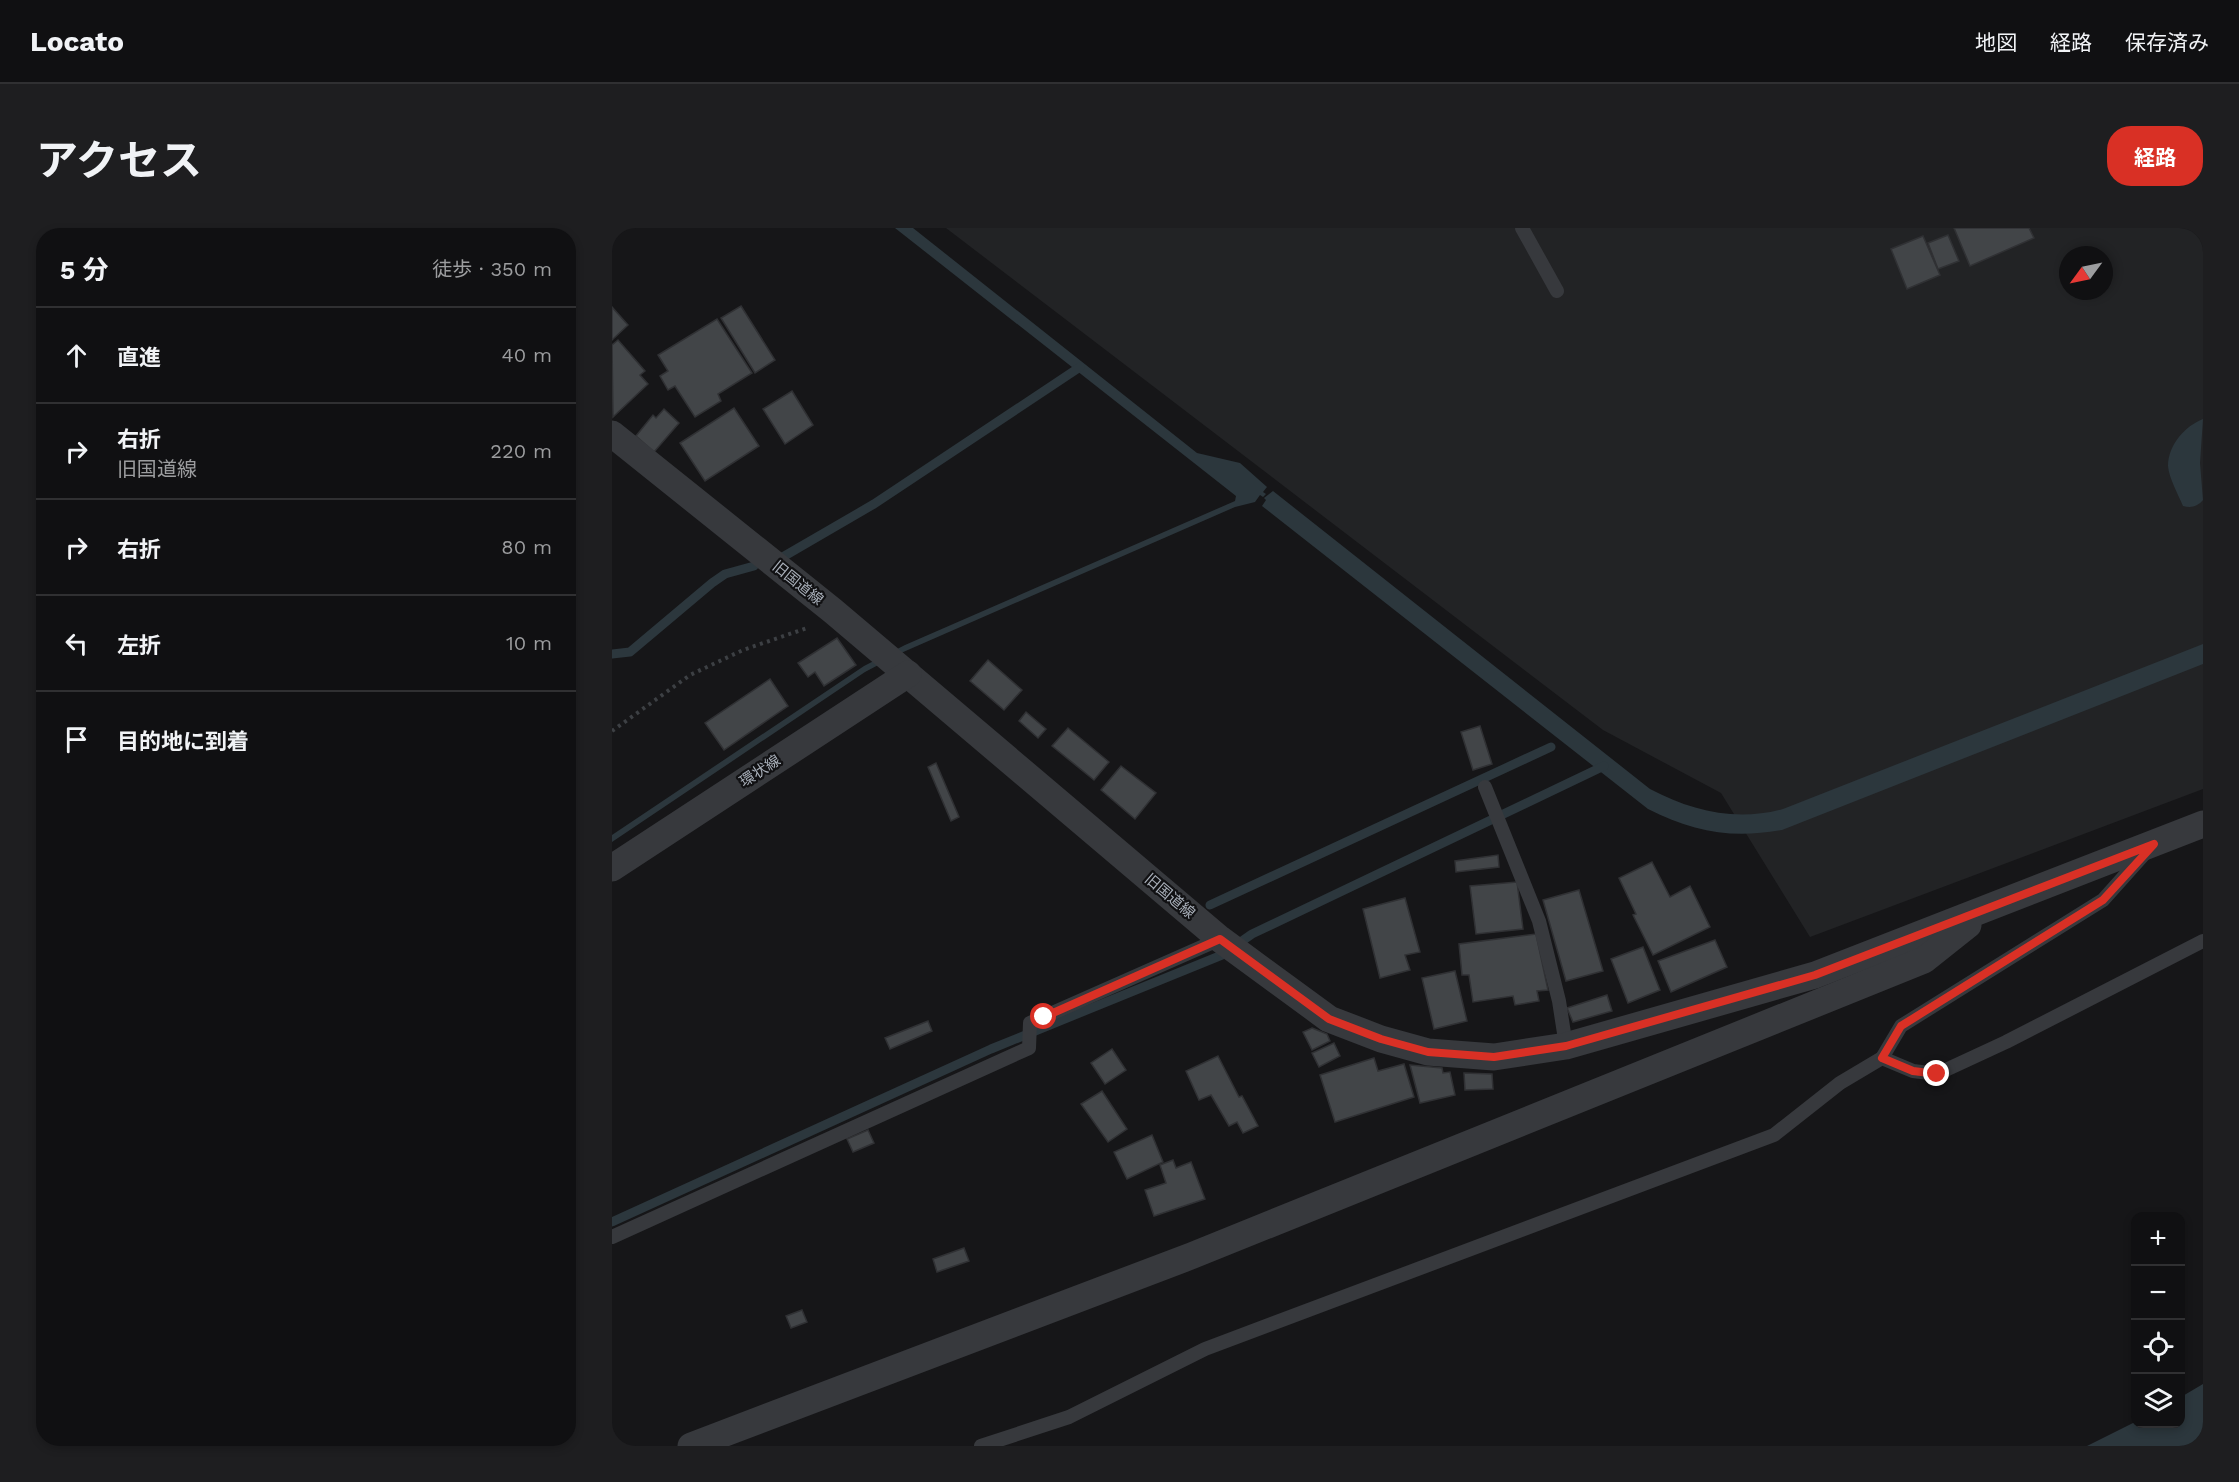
<!DOCTYPE html>
<html lang="ja">
<meta charset="utf-8">
<style>
:root{--surface:#101012;--page:#1e1e20;--text:#f1f3f6;--muted:#9c9d9f;--line:#303032;--accent:#d93025}
body{margin:0;font-family:"Work Sans","Noto Sans JP",sans-serif;background:var(--page);color:var(--text)}
.controls{position:absolute;right:18px;bottom:18px;display:grid;overflow:hidden;border-radius:12px;box-shadow:0 3px 9px #0003}
.controls button{width:54px;height:54px;display:grid;place-items:center;padding:0;border:0;border-bottom:2px solid var(--line);background:var(--surface);color:var(--text);font:30px sans-serif}
.compass{position:absolute;left:1447px;top:18px;width:54px;height:54px;border-radius:50%;background:var(--surface);box-shadow:0 3px 9px #0003;rotate:237deg}
.stop{position:absolute;width:18px;height:18px;margin:-14px;border:4px solid #d93025;border-radius:50%;background:#fff}
.stop.end{background:#d93025;border-color:#fff;box-shadow:0 2px 6px #0008}
.list{margin:0;padding:0;list-style:none}
h2{display:flex;justify-content:space-between;align-items:center;height:78px;margin:0;padding:0 24px;font-size:26px}
h2 small{font-size:20px;font-weight:400;color:var(--muted)}
.list li{display:grid;grid-template-columns:39px 1fr auto;gap:18px;align-items:center;box-sizing:border-box;height:96px;padding:0 24px;border-top:2px solid var(--line)}
.list b{display:block;font-size:22px;white-space:nowrap}
.list p{margin:0;font-size:20px;white-space:nowrap;color:var(--muted)}
.list em{font-size:20px;font-style:normal;color:var(--muted)}
.icon{flex:none;width:33px;height:33px;fill:none;stroke:currentColor;stroke-width:2;stroke-linecap:round;stroke-linejoin:round}
.map{position:relative;flex:none;width:1591px;height:1218px;overflow:hidden;border-radius:24px}
header{display:flex;align-items:center;gap:36px;box-sizing:border-box;height:84px;padding:0 30px;background:var(--surface);border-bottom:2px solid var(--line)}
header strong{font-size:28px}
nav{display:flex;gap:33px;margin-inline-start:auto;font-size:21px}
.intro{display:flex;align-items:center;justify-content:space-between;box-sizing:border-box;height:144px;padding:0 36px}
h1{margin:0;font-size:42px}
.button{padding:15px 27px;border-radius:24px;background:var(--accent);color:#fff;font-size:21px;font-weight:700}
main{display:flex;gap:36px;padding:0 36px}
aside{flex:1;background:var(--surface);border-radius:24px;box-shadow:0 3px 9px #0003}
.map>svg:first-child{display:block}
</style>
<header>
<strong>Locato</strong>
<nav><a>地図</a><a>経路</a><a>保存済み</a></nav>
</header>
<div class="intro"><h1>アクセス</h1><a class="button">経路</a></div>
<main>
<aside>
<h2>5 分<small>徒歩 · 350 m</small></h2>
<ul class="list">
<li><svg class="icon" aria-label="ahead" viewBox="0 0 24 24"><path d="M12 20V5M6 11l6-6 6 6"/></svg><div><b>直進</b></div><em>40 m</em></li>
<li><svg class="icon" aria-label="right" viewBox="0 0 24 24"><path d="M7 20v-9h11M14 6l5 5-5 5"/></svg><div><b>右折</b><p>旧国道線</p></div><em>220 m</em></li>
<li><svg class="icon" aria-label="right" viewBox="0 0 24 24"><path d="M7 20v-9h11M14 6l5 5-5 5"/></svg><div><b>右折</b></div><em>80 m</em></li>
<li><svg class="icon" aria-label="left" viewBox="0 0 24 24"><path d="M17 20v-9H6M10 6l-5 5 5 5"/></svg><div><b>左折</b></div><em>10 m</em></li>
<li><svg class="icon" aria-label="arrive" viewBox="0 0 24 24"><path d="M6 21V4h12l-3 4 3 4H6"/></svg><div><b>目的地に到着</b></div></li>
</ul>
</aside>
<div class="map">
<svg width="1591" height="1218" viewBox="0 0 1591 1218">
<rect width="100%" height="100%" fill="#161618"/>
<path fill="#222325" fill-rule="evenodd" d="M334,0H1591V561L1198,709L1109,565L991,502ZM1456,27H1492V63H1456Z"/>
<g fill="#2c373d">
<polygon points="283,0 301,0 585,225 628,235 655,259 651,264 654,266 651,269 648,267 643,274 623,279 289,425 253,444 0,614 0,607 252,438 293,417 623,273 624,268"/>
<path d="M1591,191L1588,235L1591,272C1585,279 1579,280 1571,278C1566,266 1557,250 1556,238C1556,217 1573,198 1591,191Z"/>
<path d="M661,263L1038,561C1080,583 1124,594 1171,581L1591,416V436L1170,602C1120,611 1081,604 1036,581L650,278L654,272L652,270Z"/>
<polygon points="1591,1156 1591,1218 1475,1218 1523,1194 1568,1196 1569,1169"/>
</g>
<g fill="none" stroke-linecap="round" stroke-linejoin="round">
<g stroke="#2c373d" stroke-width="9">
<polyline points="169,330 262,276 468,139"/>
<polyline points="0,426 18,424 100,355 113,346 142,338"/>
<polyline points="598,677 939,519"/>
<polyline points="0,994 379,821 610,727 640,706 992,538"/>
</g>
</g>
<g fill="#424548" stroke="#303134" stroke-width="1.5">
<polygon points="1342,0 1417,0 1422,10 1358,38"/>
<polygon points="1336,7 1347,33 1326,41 1316,15"/>
<polygon points="1311,8 1328,47 1295,61 1279,21"/>
<polygon points="129,78 163,132 143,145 109,90"/>
<polygon points="0,79 16,97 0,112"/>
<polygon points="105,91 140,145 106,166 109,173 83,189 63,158 56,162 48,148 56,143 46,127"/>
<polygon points="6,112 33,143 28,147 36,156 1,189 0,117"/>
<polygon points="180,163 201,197 173,216 151,181"/>
<polygon points="122,180 147,218 93,253 68,215"/>
<polygon points="52,181 67,195 42,224 24,208 41,187 44,190"/>
<polygon points="225,410 244,437 212,458 203,444 196,449 186,435"/>
<polygon points="376,432 410,462 392,482 358,453"/>
<polygon points="158,451 176,478 112,522 93,495"/>
<polygon points="414,484 434,501 426,510 407,493"/>
<polygon points="868,498 880,536 861,542 849,504"/>
<polygon points="456,500 497,534 482,552 440,518"/>
<polygon points="324,535 347,589 339,593 316,539"/>
<polygon points="509,538 544,565 523,591 489,562"/>
<polygon points="886,627 887,639 844,644 843,633"/>
<polygon points="1040,634 1058,669 1078,658 1098,699 1041,727 1021,687 1024,686 1007,650"/>
<polygon points="905,654 911,701 864,706 858,658"/>
<polygon points="967,662 991,743 954,753 931,672"/>
<polygon points="793,670 808,724 793,727 798,742 768,750 751,681"/>
<polygon points="924,706 936,762 925,763 927,773 903,777 901,768 861,774 857,747 850,747 847,716"/>
<polygon points="1103,712 1115,739 1059,764 1046,733"/>
<polygon points="1031,719 1048,762 1016,775 999,731"/>
<polygon points="843,743 855,793 822,801 810,750"/>
<polygon points="995,767 1000,783 961,794 955,780"/>
<polygon points="316,793 320,803 278,821 273,810"/>
<polygon points="700,800 715,806 718,813 700,822 691,804"/>
<polygon points="722,815 728,828 707,839 700,825"/>
<polygon points="500,821 514,842 493,856 479,835"/>
<polygon points="606,828 627,869 630,868 646,898 631,905 625,894 617,898 599,867 587,872 574,843"/>
<polygon points="762,830 766,843 792,836 802,869 723,894 708,847"/>
<polygon points="798,837 830,840 831,845 838,844 843,867 808,875"/>
<polygon points="852,845 880,846 881,861 853,862"/>
<polygon points="490,863 515,901 496,914 469,876"/>
<polygon points="256,902 262,915 241,924 235,911"/>
<polygon points="540,907 551,934 515,951 502,924"/>
<polygon points="561,932 564,940 579,934 593,971 542,988 533,962 554,955 548,937"/>
<polygon points="352,1020 357,1033 325,1044 321,1031"/>
<polygon points="190,1082 195,1094 179,1100 174,1088"/>
</g>
<g fill="none" stroke-linecap="round" stroke-linejoin="round">
<polyline stroke="#3d4044" stroke-width="4" stroke-dasharray="3 4.5" stroke-linecap="butt" points="0,503 78,447 131,422 195,400"/>
<g stroke="#37393d" stroke-width="14">
<polyline points="910,0 945,63"/>
<polyline points="873,559 927,693 947,773 954,818"/>
<polyline points="1270,830 1301,843 1325,846 1394,814 1591,713"/>
<polyline points="0,1009 417,820 418,795 608,711"/>
<polyline points="369,1218 457,1189 593,1121 1162,907 1228,855 1270,830 1289,798 1491,672 1534,624"/>
</g>
<g stroke="#37393d" stroke-width="27">
<polyline points="0,206 221,383 608,711 717,791 769,811 816,824 882,829 954,818 1203,747 1591,596"/>
<polyline points="0,640 296,446"/>
<polyline points="79,1218 579,1028 1312,732 1356,697"/>
</g>
</g>
<g fill="none" stroke-linecap="round" stroke-linejoin="round">
<polyline stroke="#d93025" stroke-width="8" points="432,789 608,711 717,791 769,811 816,824 882,829 954,818 1203,747 1542,616 1491,672 1289,798 1270,830 1301,843 1325,846"/>
</g>
<g text-anchor="middle" dominant-baseline="central" stroke-width="4.5" stroke-linejoin="round" paint-order="stroke">
<g font-size="15" fill="#a8afb9" stroke="#111113">
<text transform="translate(186 355) rotate(39)">旧国道線</text>
<text transform="translate(148 543) rotate(-33)">環状線</text>
<text transform="translate(558 668) rotate(40)">旧国道線</text>
</g>
</g>
</svg>
<div class="controls">
<button>+</button>
<button>−</button>
<button><svg class="icon" aria-label="locate" viewBox="0 0 24 24"><circle cx="12" cy="12" r="6"/><path d="M12 2v4M12 18v4M2 12h4M18 12h4"/></svg></button>
<button><svg class="icon" aria-label="layers" viewBox="0 0 24 24"><path d="M12 4l9 5-9 5-9-5zM3 14l9 5 9-5"/></svg></button>
</div>
<svg class="compass" viewBox="-18 -18 36 36"><path d="M0-13l5 13h-10z" fill="#e53935"/><path d="M0 13l5-13h-10z" fill="#9c9d9f"/></svg>
<div class="stop" style="left:432px;top:789px"></div>
<div class="stop end" style="left:1325px;top:846px"></div>
</div>
</main>
